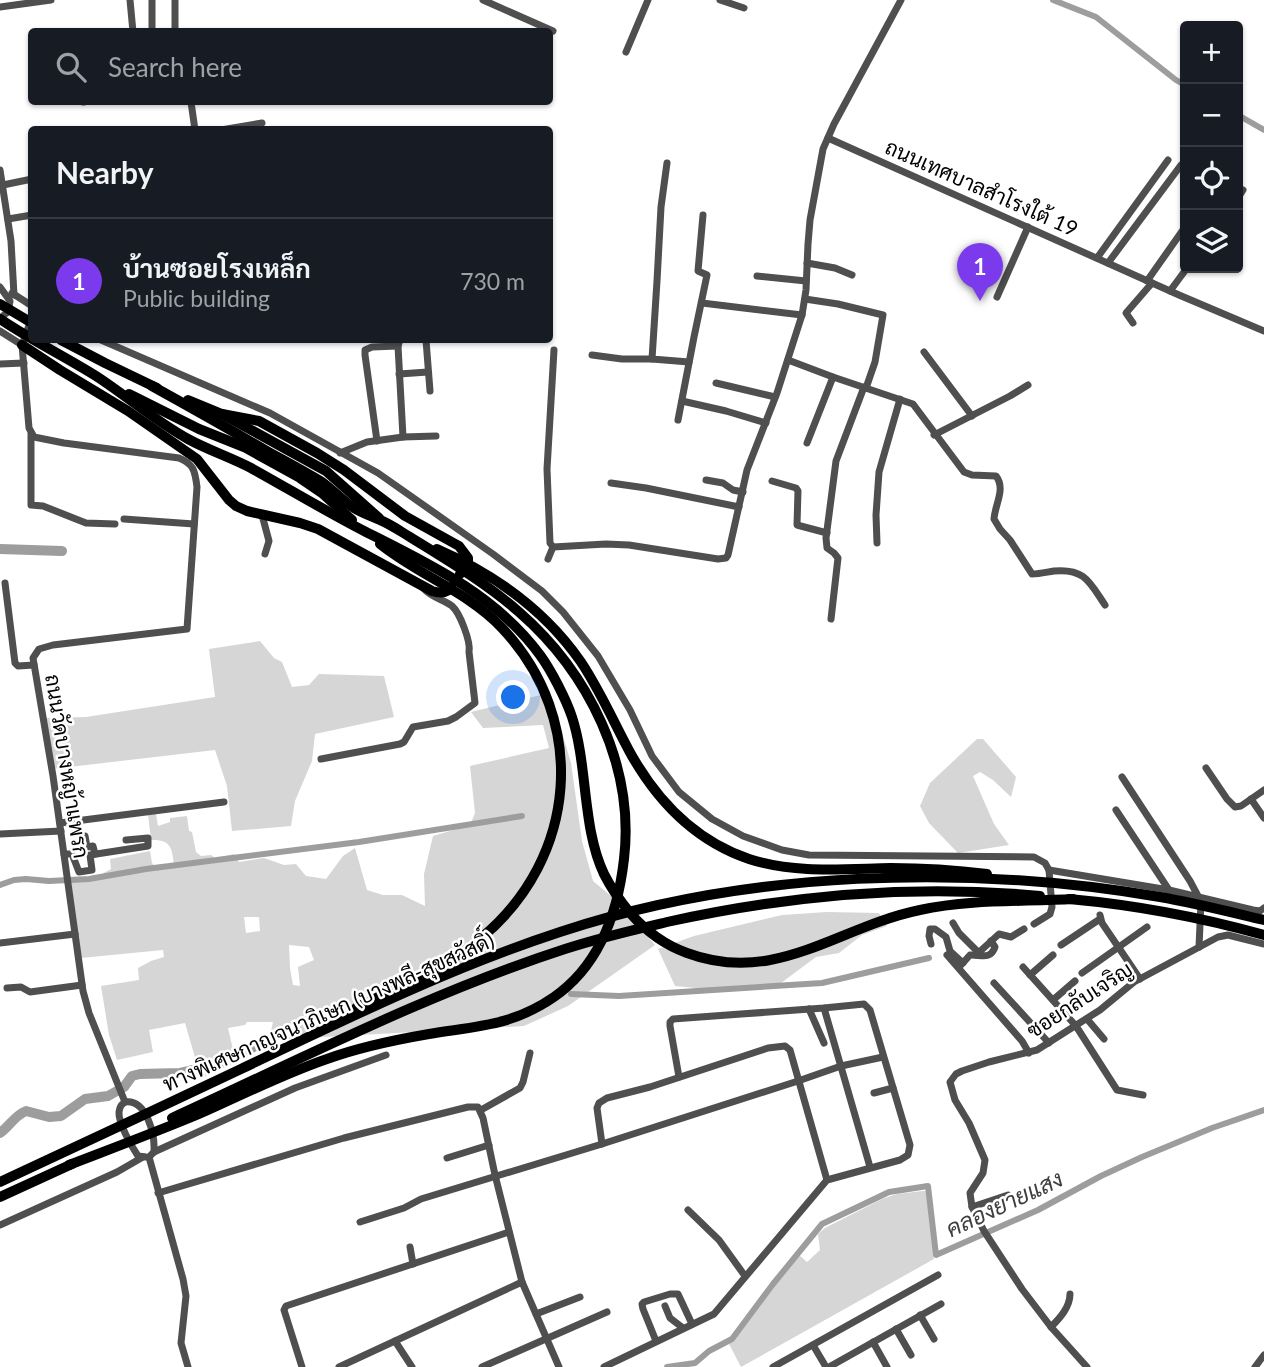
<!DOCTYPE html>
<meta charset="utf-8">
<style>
:root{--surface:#171b24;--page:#20242c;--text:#f1f3f6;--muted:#9ea1a6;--line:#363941;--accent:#7c3aed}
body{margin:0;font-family:Lato,Sarabun,sans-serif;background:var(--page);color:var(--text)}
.controls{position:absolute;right:21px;top:21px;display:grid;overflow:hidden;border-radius:7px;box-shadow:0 2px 5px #0004}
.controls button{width:63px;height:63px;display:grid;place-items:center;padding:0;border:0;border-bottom:2px solid var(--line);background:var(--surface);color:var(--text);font:35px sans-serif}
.you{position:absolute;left:514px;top:698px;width:24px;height:24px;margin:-18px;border:5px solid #fff;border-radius:50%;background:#1a73e8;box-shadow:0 0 0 10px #1a73e833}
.badge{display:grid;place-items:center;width:46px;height:46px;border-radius:50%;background:var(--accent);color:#fff;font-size:23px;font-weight:700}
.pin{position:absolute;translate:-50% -58px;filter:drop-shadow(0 2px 4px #0008)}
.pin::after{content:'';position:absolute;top:37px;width:24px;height:21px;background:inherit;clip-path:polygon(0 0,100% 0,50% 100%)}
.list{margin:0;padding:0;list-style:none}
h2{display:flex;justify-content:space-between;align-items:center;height:91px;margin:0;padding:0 28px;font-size:30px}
h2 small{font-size:23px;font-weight:400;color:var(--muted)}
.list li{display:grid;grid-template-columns:46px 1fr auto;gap:21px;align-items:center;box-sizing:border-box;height:126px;padding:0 28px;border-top:2px solid var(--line)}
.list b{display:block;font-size:26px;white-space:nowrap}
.list p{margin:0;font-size:23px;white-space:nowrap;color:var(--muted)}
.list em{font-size:23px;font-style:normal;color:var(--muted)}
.icon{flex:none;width:38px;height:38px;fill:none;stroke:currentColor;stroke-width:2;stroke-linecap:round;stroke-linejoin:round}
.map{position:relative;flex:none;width:1264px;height:1367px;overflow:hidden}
.search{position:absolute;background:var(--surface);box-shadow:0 2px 5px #0004;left:28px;top:28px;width:525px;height:77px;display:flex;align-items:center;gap:18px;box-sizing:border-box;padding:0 24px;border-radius:7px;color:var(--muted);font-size:26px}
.panel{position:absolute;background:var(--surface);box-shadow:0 2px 5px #0004;left:28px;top:126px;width:525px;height:217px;border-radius:7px}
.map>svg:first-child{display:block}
</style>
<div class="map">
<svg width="1264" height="1367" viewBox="0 0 1264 1367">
<rect width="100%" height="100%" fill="#fff"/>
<g fill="#d6d6d6" fill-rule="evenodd">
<polygon points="260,641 274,658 282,662 292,687 309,685 319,674 384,676 394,717 315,734 312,761 295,801 291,826 232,831 227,786 215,750 52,769 46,718 86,717 215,697 209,649"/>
<path d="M545,694L563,736L571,763L582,841L593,881L617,901L655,945L568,1006L524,1026L269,1040L273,1022H247L245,1025L228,1028L236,1062L201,1078L185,1023L149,1030L153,1052L117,1060L109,1035L101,986L139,980L138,968L151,961L164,957L163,950L81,958L71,882L102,874L111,869L110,859L150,851L152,863L157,869L174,865C172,848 171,839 151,840L148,814H156L158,826L170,822V818L187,816L189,831L192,832L196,852L201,856L211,855L215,858L234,854L239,862L264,858L284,865L296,864L306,876L326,879L343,856L355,848L367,890L383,895H402L425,906L424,874L433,836L470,825L475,813L470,766L549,748L543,725L483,728L471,712ZM244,917H259L260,931L246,933ZM289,945L309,947L314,960L298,967L300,986L293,985L290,968Z"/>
<polygon points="977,739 983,739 1016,777 1011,797 993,780 980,772 973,776 994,824 1009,845 958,853 929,823 920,806 930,783"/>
<polygon points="827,912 879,913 887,926 862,935 839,953 816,957 781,983 716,990 675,986 658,949 694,936 782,915"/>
<polygon points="923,1191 927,1191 934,1259 741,1367 729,1344 799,1255 807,1262 820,1250 818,1234 825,1228 882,1199 897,1194"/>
</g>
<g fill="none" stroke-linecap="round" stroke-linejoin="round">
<g stroke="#9d9d9d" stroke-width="6">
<polyline points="1053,0 1096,17 1176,80 1185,85"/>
<polyline points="1238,115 1264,130"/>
<polyline points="0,885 14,880 26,879 49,881 89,879 146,869 359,842 522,816"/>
<polyline points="571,994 619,996 822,983 929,958"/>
<polyline points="667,1367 695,1363 709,1351 732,1339 773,1284 822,1224 889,1192 928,1186 936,1255 1038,1210 1101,1176 1142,1157 1212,1128 1264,1110"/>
</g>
<g stroke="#9d9d9d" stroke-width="10">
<polyline points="0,549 62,551"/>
<path d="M0,1133C10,1126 14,1116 26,1111L49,1117L61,1116L85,1099L108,1096L124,1087L132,1076L140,1074L180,1073L212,1066L269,1040"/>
</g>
<g stroke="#4f4f4f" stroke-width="7">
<polyline points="130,0 133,32"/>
<polyline points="152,0 152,32"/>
<polyline points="175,0 175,32"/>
<polyline points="483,0 553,31"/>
<polyline points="720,0 744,8"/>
<polyline points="0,7 51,0"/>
<polyline points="626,52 648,0"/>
<polyline points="83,102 84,102"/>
<polyline points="191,102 195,130"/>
<polyline points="221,130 262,123"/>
<polyline points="828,138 1179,295 1264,331"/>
<polyline points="667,163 661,207 657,281 652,359 689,362"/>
<polyline points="0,170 11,241 14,295"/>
<polyline points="3,185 32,179"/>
<polyline points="1238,198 1243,190"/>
<polyline points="8,219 32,215"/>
<polyline points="1097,258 1168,160"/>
<polyline points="807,263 835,268 852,275"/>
<polyline points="1108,263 1181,165"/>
<polyline points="757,276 806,281"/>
<polyline points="1147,281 1185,227"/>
<polyline points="0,287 10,301 8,312 0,318"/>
<polyline points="1170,291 1187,268"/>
<polyline points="12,293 32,306"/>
<polyline points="997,297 1028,227"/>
<polyline points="805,299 838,304 883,315 875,362 866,388"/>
<polyline points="702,303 802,315"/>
<path d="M31,320L22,345L29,428L34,437L64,443L179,458C194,464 195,471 197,487L187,629L53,645L39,649L33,658L53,776L83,991L89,1013L125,1102"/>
<polyline points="1133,323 1126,313 1152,283"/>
<polyline points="0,331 22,345"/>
<polyline points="101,340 270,413 378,473 493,554 542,591 563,612 598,656 630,710 652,756 679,792 712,819 743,836 782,850 809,855 1034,857 1045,863 1049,870 1052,907 1050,914 1034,924"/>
<polyline points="400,340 398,346 403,437"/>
<polyline points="426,340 430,391"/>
<polyline points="554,350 547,469 550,543 553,547 606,544 629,545 718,559 726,558 728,555 747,470 777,393 802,315 806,290 808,244 810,220 823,149 834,124 901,0"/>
<polyline points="924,352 972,416"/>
<polyline points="592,355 622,359 652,359"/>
<path d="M788,360L833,377L913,404L964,472L972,475L996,476C1006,489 995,504 994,519L1000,529L1010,540L1032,574C1040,574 1047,572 1054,571C1085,568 1090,583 1105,605"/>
<polyline points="0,364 24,363"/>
<polyline points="399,374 428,372"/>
<polyline points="716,383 775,397"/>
<polyline points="682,401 726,411 766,423"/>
<polyline points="678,420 694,337 707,275 698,271 703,215"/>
<polyline points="31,434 31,505 43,506 86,523 115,524"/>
<polyline points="934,435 1010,396 1028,385"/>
<polyline points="377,441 365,355 365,350 372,347 398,346"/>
<polyline points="807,443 833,377"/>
<polyline points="340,453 367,442 403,437 436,436"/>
<polyline points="706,480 723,483 733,490 743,492"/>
<polyline points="772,481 796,488 798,491 797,525 827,533"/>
<polyline points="611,483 646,488 739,507"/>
<polyline points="262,515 269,541 265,554"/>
<polyline points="124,519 194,524"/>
<polyline points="877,543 876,515 879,472 900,399"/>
<polyline points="548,559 553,547"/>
<polyline points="5,583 15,663 18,666 34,665"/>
<polyline points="831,619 838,558 834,553 827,548 826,538 836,461 864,387"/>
<path d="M321,759L400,744L404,742L413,727L448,721L456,717L475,703L469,652C471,642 460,613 452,606C443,599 432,598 424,589"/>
<polyline points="1206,768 1227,799 1235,807 1241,806 1264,790"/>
<polyline points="1122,777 1190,881 1198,896"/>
<polyline points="1251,799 1264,818"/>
<polyline points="1116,810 1169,890"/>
<polyline points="60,823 224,802"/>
<polyline points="0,834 61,831"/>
<polyline points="85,836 87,847 93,846 95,854"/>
<polyline points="64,854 72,854 79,872 92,870 90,855 148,846 148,838 126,840"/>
<polyline points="1049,870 1169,890 1253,910 1260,911 1264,908"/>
<polyline points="1100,915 1102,923 1140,979"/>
<polyline points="953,923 959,933 979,953"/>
<polyline points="0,943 75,934"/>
<polyline points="931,944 929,936 930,929 935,929 946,937 950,951 963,963"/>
<polyline points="1061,945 1100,919"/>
<polyline points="1199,947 1201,902"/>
<polyline points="947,955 1022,1041 1029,1053"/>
<polyline points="976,955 999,934 1011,937 1024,929"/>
<path d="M961,965L970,955C980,954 990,961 995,947L991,941"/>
<polyline points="1023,967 1076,1026 1117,1090 1143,1095"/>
<polyline points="1082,973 1147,927"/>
<polyline points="1030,975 1053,955"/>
<polyline points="994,983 1049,1043"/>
<polyline points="7,988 21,987 30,992 82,985"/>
<polyline points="1053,1000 1075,981"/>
<polyline points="824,1008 870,1167"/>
<polyline points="809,1009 824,1043"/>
<polyline points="1087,1019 1104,1039"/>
<polyline points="874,1093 893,1088"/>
<path d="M125,1102C147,1099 155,1135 154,1152L149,1157L183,1279L186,1296L181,1343L188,1367"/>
<path d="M125,1102C121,1105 120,1106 119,1112C118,1123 132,1147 138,1156L146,1157"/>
<polyline points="481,1110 520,1088 523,1082 530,1053"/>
<polyline points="602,1144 597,1108 599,1103 607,1098 650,1087 768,1048 785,1046 790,1050 827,1180"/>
<polyline points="154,1152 295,1088 386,1055"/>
<polyline points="447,1158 489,1145"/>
<polyline points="158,1193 344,1138 468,1107 478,1107 483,1118 495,1175 522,1282 559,1367"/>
<polyline points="972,1207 1008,1195"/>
<polyline points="688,1210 719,1240 745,1276"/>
<polyline points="360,1222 404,1208 421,1199 602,1144 798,1081 841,1066 883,1057"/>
<polyline points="0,1225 117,1172 143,1157"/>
<polyline points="410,1247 413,1264"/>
<polyline points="665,1306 670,1318 683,1328"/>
<polyline points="536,1314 580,1297"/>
<polyline points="920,1315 934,1339"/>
<path d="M1051,1327C1060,1318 1070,1307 1070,1294"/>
<polyline points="896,1329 911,1355"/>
<polyline points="395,1341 412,1367"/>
<polyline points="656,1341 643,1309 642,1304 644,1302 670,1294 678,1294 692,1324"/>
<polyline points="873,1342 887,1367"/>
<polyline points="813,1345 826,1367"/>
<polyline points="302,1367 284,1310 286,1306 509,1232"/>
<polyline points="339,1367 522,1282"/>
<polyline points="482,1367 607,1312"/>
<polyline points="604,1367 714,1314 827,1180 900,1160 908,1155 910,1145 870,1010 864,1004 824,1008 673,1019 670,1022 670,1026 679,1077"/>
<polyline points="773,1367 938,1275"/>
<polyline points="829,1367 941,1304"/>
<polyline points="1087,1367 1051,1327 1022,1289 984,1231 972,1207 970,1193 983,1173 985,1160 969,1123 955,1100 950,1082 956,1074 962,1071 989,1062 1037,1050 1100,1010 1134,982 1218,937 1228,935 1264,944"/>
<polyline points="1255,1367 1264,1355"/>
</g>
<g stroke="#000" stroke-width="10">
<polyline points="0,304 32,323"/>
<path d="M0,319C31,340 64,356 96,376C127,396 155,421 188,439C208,450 230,457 251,468C289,489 327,512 366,532C430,564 497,596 540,655C551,670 566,699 572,717C588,766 582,828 604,874C611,888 620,901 631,914C646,931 665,945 687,953C776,986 837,927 920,910C970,899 1022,902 1073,899"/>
<polyline points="61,340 105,363 157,388"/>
<path d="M22,345L60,370L128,411L197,459L229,500L236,506L247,511L300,523L318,529L432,591C439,593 447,594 451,587"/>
<polyline points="129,394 199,429 244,447 300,478 322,493 352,520"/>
<polyline points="188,400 222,414 326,471 379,518"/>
<polyline points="222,414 259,421 317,453 344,470 405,516 459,546 468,558 468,562 460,574"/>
<path d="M437,549C494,574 545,610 581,662C601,692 615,725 632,756C659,803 696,841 749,859C795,874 843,869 891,868C923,868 955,870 987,874"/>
<path d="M1069,899C1135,905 1200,917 1264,935"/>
<path d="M356,1008C398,986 445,969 481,938C578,858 589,720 502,628C467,591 418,575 380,544"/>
<path d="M172,1118C301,1059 429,993 565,949C598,938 633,930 667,922C789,895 915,884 1040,896"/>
<path d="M69,1165C113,1148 156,1132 199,1114C242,1095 283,1074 327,1059C360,1047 394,1040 429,1034C477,1026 512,1026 554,997C600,965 618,912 624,859C635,765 588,672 519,612C486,583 447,560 410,537C400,531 390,524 380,520C371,516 362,513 354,508C343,501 333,490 322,482C304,471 285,461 267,451C229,429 190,407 152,386"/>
<path d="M0,1182C80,1145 161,1107 241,1069C346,1019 450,968 560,932C747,870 966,864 1160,897C1195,903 1230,912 1264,920"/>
<polyline points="0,1197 72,1164"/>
</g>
</g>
<g text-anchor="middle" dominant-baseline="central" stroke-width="5" stroke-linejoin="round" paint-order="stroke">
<g font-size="21" fill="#000" stroke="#fff">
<text transform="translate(982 187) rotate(24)">ถนนเทศบาลสำโรงใต้ 19</text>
<text transform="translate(68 766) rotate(81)">ถนนวัดบางหญ้าแพรก</text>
<text transform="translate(1079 999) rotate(-33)">ซอยกลับเจริญ</text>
<text transform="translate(328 1011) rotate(-24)">ทางพิเศษกาญจนาภิเษก (บางพลี-สุขสวัสดิ์)</text>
</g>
<g font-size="23" font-style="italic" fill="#3e3e3e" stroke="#fff">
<text transform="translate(1004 1203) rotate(-25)">คลองยายแสง</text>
</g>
</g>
</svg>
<div class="controls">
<button>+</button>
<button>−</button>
<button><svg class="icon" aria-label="locate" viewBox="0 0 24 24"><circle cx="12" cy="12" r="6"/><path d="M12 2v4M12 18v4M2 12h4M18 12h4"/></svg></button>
<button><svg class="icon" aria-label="layers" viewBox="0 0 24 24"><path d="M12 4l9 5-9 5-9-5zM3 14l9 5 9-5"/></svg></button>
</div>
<div class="you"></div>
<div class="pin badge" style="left:980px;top:301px">1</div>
<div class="search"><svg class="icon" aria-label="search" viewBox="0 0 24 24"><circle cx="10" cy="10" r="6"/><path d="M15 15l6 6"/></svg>Search here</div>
<section class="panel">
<h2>Nearby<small></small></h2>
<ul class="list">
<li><span class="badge">1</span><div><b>บ้านซอยโรงเหล็ก</b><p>Public building</p></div><em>730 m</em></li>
</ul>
</section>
</div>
